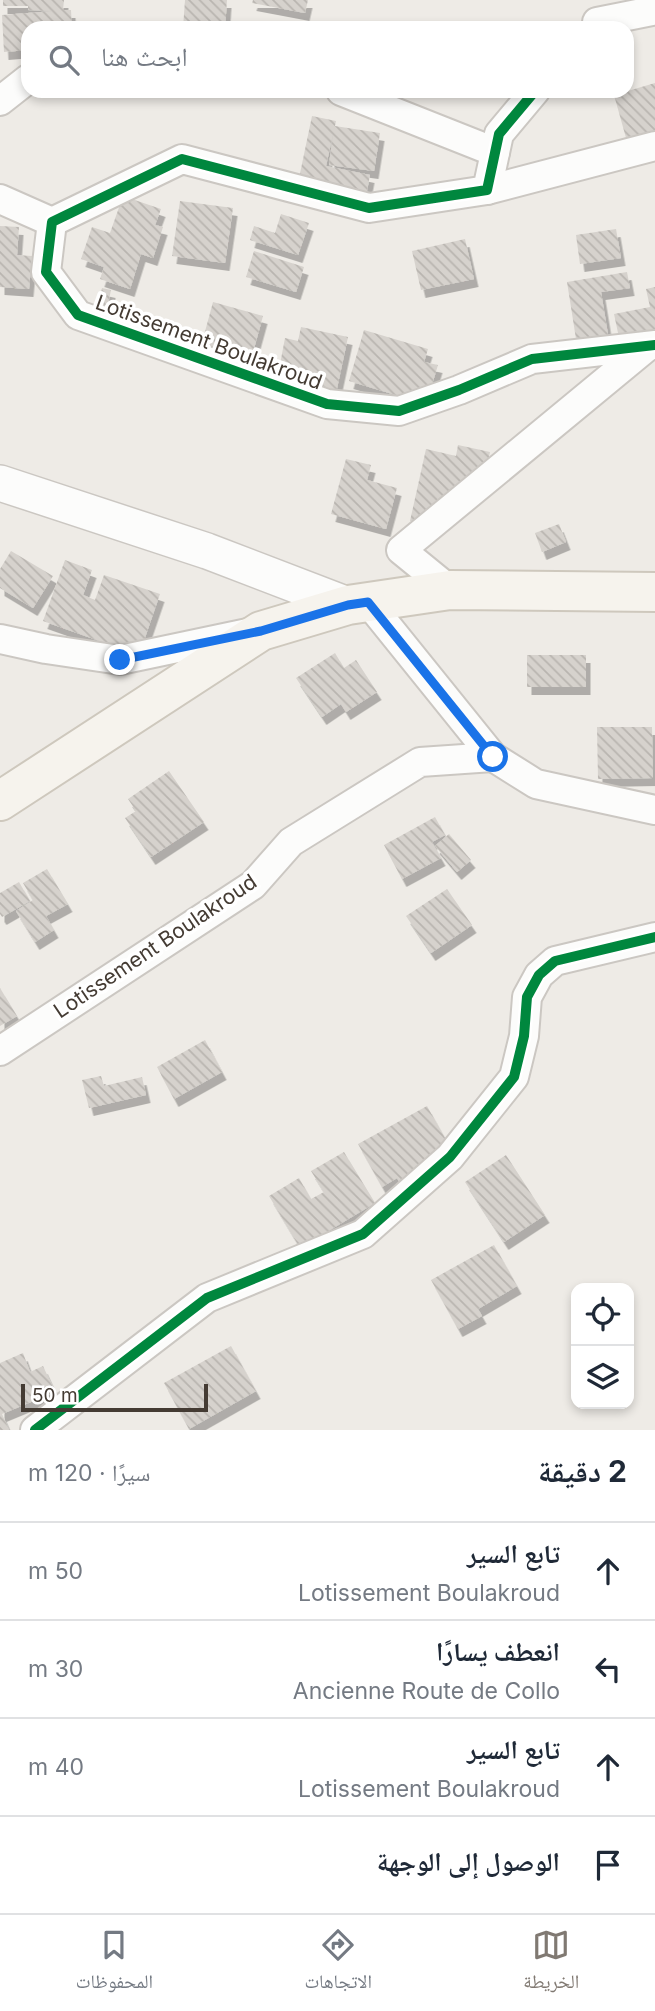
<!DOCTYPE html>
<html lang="ar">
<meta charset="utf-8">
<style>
:root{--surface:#fff;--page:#f2f2f3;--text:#1f2937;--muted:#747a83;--line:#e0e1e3;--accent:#807972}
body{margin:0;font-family:Inter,"Noto Naskh Arabic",sans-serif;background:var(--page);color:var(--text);direction:rtl}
.controls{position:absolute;right:21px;bottom:21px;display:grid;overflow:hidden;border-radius:14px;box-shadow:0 4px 10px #0003}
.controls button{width:63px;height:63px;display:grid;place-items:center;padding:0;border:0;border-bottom:2px solid var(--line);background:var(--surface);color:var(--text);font:35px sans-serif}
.scale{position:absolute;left:21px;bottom:18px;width:187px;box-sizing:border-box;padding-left:7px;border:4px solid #443b33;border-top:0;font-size:19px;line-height:24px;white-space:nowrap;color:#443b33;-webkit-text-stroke:5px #fff;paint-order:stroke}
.stop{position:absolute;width:21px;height:21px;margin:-16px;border:5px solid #1a73e8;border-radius:50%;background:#fff}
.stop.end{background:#1a73e8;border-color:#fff;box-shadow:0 2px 7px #0008}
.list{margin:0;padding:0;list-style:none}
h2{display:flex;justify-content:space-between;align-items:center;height:91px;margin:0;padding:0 28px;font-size:30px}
h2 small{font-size:23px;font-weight:400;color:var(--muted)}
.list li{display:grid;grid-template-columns:46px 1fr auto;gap:21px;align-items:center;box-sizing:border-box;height:98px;padding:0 28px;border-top:2px solid var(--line)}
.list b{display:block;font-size:26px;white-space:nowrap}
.list p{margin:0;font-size:23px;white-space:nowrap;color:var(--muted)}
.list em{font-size:23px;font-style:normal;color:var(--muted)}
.icon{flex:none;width:38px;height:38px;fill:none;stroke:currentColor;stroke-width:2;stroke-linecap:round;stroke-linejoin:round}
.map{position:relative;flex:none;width:655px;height:1430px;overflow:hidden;direction:ltr}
.search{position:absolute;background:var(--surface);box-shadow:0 4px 10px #0003;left:21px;right:21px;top:21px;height:77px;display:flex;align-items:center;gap:18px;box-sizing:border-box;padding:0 24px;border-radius:21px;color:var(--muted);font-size:26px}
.sheet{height:483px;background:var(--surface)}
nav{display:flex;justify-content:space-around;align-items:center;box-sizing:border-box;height:98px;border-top:2px solid var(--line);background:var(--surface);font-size:19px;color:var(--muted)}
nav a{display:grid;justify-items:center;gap:4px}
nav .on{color:var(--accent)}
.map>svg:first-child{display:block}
</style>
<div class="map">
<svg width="655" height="1430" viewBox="0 0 655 1430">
<defs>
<pattern id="building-back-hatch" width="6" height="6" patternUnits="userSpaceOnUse" patternTransform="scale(1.75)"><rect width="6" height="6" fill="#d6d2cd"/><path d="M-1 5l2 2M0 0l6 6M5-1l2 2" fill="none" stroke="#b9b5b0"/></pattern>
<filter id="shadow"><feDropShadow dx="4.5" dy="8" stdDeviation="0" flood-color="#0004"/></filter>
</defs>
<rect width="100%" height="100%" fill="#eeebe6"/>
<g fill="url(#building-back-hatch)" filter="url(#shadow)">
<polygon points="3,0 64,0 63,10 71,10 72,28 28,28 28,50 4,52 2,15 54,11 28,10 28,6 3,6"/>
<polygon points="185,0 227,0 225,28 183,28"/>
<polygon points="253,0 308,0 305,13 252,3"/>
<polygon points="655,83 655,138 628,145 614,95"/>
<polygon points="312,116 336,121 335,126 380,133 374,171 329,165 333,134 326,166 370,175 366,196 298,183"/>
<polygon points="123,196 161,209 155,225 163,227 153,258 141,254 130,289 100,279 104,267 81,259 92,227 110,233"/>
<polygon points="180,201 233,208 225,263 172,256"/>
<polygon points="281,214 309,223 298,255 250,240 254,226 275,233"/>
<polygon points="0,226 19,227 17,255 32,256 29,289 0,287"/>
<polygon points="616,229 621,258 580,264 576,235"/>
<polygon points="465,239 474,279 421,290 412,251"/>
<polygon points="254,251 304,267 296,292 246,277"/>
<polygon points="627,272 630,288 601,292 611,353 579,358 567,282"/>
<polygon points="655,287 655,340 621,347 614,314 650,307 646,289"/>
<polygon points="102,288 111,290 105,319 96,317"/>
<polygon points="213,302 263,316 250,363 200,350"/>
<polygon points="301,327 348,337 336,393 277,380 285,338 298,341"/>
<polygon points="364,330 428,349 424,362 438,365 426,404 349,381"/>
<polygon points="458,445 490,452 483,484 435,527 410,521 426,449 456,456"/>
<polygon points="346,459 371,465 367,480 397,488 386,529 331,514"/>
<polygon points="559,524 566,542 542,552 535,533"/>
<polygon points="11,551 53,576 33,608 0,588 0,569"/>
<polygon points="65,560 92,570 83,595 95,600 104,575 160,594 139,655 43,621"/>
<polygon points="335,653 344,668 356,660 377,692 346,712 341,704 322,717 296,678"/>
<rect x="527" y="655" width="59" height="32"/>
<polygon points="597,727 652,727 653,778 598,779"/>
<polygon points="169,771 204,822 151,857 125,818 136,811 128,799"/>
<polygon points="435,817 445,835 432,842 441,858 402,879 384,845"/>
<polygon points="449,834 471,860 457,872 435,846"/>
<polygon points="47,869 68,904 46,916 54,930 35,942 16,911 33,900 23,883"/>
<polygon points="19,882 30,901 2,917 0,914 0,893"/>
<polygon points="447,889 472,925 431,953 406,916"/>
<polygon points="0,988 17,1016 0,1026"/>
<polygon points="205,1040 222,1072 174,1099 157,1067"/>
<polygon points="101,1076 104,1086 142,1077 146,1095 89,1108 82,1080"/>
<polygon points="427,1106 455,1156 406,1193 397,1178 382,1187 358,1144"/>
<polygon points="344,1152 375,1203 300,1248 269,1196 299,1178 311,1199 324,1192 311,1171"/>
<polygon points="506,1155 545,1215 504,1242 465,1182"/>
<polygon points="494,1245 517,1286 478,1309 482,1316 458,1329 431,1280"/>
<polygon points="231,1346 256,1391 189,1429 164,1383"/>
<polygon points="23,1353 30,1372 43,1366 55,1392 2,1414 9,1430 0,1430 0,1363"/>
</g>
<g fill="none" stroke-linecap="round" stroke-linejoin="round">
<defs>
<g id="minor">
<polyline points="597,22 652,11 655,8"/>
<polyline points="341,91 495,152"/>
<polyline points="535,91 499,134 487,190 369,208 182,159 52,222 46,272 78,315 327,404 399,411 459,390 532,359 655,345"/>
<polyline points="0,101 28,79"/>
<polyline points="487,190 655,146"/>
<polyline points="0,199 52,222"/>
<polyline points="450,590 401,550 648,346"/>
<polyline points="368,602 493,757 536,784 655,810"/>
<polyline points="0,639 46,649 120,660 248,633"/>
<polyline points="0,1051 253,885 291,842 420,762 493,757"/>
<polyline points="35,1430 207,1298 363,1234 450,1157 514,1077 524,1036 527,997 539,975 555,961 655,937"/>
</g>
<polyline id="tertiary" points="0,483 207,551 348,605"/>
<polyline id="secondary" points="0,801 261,631 348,605 450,590 655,592"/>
</defs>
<use href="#minor" stroke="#cbc7c2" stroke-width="32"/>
<use href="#tertiary" stroke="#cbc7c2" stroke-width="38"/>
<use href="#secondary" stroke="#cec8bd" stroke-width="42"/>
<use href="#minor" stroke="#fcfcfb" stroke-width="28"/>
<use href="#tertiary" stroke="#fcfcfb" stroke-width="35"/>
<use href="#secondary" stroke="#f6f3ed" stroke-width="38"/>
<defs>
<g id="cycleway">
<polyline points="535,91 499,134 487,190 369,208 182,159 52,222 46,272 78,315 327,404 399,411 459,390 532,359 655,345"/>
<polyline points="35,1430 207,1298 363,1234 450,1157 514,1077 524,1036 527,997 539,975 555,961 655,937"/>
</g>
</defs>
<use href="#cycleway" stroke="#fff" stroke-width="15"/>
<use href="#cycleway" stroke="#00873e" stroke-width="10"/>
</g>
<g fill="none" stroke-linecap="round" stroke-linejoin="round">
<polyline stroke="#1a73e8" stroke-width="9" points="120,660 261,631 348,605 368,602 493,757"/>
</g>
<g text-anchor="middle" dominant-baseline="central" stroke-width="7" stroke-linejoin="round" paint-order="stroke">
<g font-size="21" fill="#443b33" stroke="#fff">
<text transform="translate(209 342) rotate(20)">Lotissement Boulakroud</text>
<text transform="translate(155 946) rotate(-34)">Lotissement Boulakroud</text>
</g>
</g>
</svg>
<div class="controls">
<button><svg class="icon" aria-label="locate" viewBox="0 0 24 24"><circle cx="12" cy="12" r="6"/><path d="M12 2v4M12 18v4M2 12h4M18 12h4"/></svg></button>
<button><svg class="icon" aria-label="layers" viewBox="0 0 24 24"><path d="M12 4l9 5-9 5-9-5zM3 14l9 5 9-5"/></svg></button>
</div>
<div class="scale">50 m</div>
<div class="stop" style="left:493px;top:757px"></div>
<div class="stop end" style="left:120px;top:660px"></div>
<div class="search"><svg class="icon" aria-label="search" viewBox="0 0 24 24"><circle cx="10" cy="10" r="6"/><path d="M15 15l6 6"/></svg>ابحث هنا</div>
</div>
<section class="sheet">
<h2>2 دقيقة<small>سيرًا · 120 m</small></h2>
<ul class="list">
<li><svg class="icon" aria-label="ahead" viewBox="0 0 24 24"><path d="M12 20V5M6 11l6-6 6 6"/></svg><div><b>تابع السير</b><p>Lotissement Boulakroud</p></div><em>50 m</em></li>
<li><svg class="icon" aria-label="left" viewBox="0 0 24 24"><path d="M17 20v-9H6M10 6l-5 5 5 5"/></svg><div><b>انعطف يسارًا</b><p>Ancienne Route de Collo</p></div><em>30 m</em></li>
<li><svg class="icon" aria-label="ahead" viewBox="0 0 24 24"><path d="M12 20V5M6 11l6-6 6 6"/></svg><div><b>تابع السير</b><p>Lotissement Boulakroud</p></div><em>40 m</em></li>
<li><svg class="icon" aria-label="arrive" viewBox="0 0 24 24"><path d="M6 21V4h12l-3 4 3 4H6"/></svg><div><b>الوصول إلى الوجهة</b></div></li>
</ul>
</section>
<nav>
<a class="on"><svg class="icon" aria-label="map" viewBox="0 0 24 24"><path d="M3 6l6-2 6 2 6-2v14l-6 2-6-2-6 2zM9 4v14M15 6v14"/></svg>الخريطة</a>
<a><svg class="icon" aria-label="directions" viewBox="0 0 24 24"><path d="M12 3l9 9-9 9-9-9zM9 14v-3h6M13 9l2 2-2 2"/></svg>الاتجاهات</a>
<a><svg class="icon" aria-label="saved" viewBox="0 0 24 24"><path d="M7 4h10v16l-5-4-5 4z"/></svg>المحفوظات</a>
</nav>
